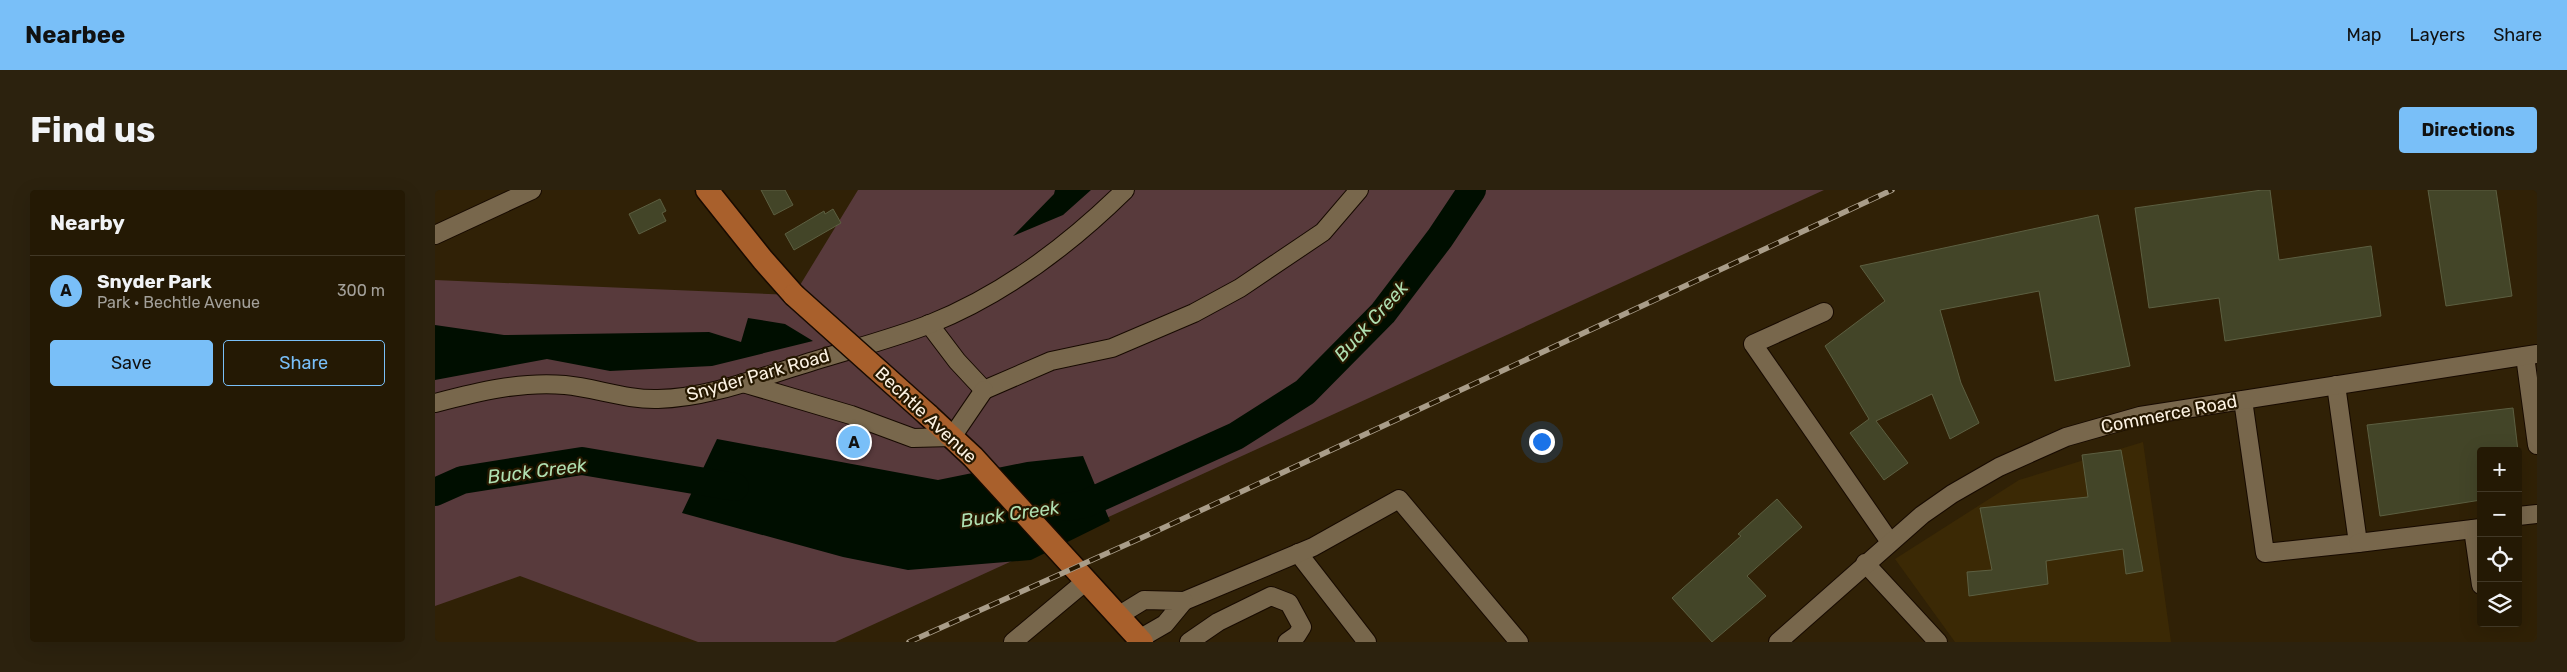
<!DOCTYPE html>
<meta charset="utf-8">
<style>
:root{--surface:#241904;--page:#2c220e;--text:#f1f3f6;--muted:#a3a09a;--line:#413826;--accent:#79bff8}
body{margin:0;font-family:Rubik,sans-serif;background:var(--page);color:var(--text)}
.controls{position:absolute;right:15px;bottom:15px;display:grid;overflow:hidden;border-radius:5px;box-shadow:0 5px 20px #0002}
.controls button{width:45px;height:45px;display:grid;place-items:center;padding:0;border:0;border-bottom:1px solid var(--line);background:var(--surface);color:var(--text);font:25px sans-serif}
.you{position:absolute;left:1106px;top:251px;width:18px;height:18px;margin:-12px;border:4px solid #fff;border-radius:50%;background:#1a73e8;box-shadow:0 0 0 8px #1a73e833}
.badge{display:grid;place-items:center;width:32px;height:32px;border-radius:50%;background:var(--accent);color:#111;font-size:16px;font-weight:700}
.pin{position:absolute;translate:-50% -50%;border:2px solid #fff;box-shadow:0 1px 5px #0006}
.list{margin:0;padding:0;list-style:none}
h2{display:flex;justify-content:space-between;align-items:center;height:65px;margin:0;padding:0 20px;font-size:21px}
h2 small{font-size:16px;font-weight:400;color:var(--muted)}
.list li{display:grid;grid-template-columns:32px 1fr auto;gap:15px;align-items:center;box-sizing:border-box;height:70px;padding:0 20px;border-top:1px solid var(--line)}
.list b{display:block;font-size:19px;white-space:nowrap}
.list p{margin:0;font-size:16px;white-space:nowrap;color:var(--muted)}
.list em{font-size:16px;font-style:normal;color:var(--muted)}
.actions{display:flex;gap:10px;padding:15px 20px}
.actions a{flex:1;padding:11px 0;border:1px solid var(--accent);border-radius:5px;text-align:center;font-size:18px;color:var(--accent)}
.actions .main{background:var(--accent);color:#111}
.icon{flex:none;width:28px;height:28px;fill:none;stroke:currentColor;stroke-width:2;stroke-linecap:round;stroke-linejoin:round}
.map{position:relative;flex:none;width:2102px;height:452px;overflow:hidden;border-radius:5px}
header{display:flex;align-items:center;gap:30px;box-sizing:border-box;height:70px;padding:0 25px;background:var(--accent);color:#111}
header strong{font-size:24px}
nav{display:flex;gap:28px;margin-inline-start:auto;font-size:18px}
.intro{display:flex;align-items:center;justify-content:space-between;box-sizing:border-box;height:120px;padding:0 30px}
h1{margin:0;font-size:35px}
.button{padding:12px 22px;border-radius:5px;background:var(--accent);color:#111;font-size:18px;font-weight:700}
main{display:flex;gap:30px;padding:0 30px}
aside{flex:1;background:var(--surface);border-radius:5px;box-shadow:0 5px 20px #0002}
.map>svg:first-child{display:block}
</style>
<header>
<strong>Nearbee</strong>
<nav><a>Map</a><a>Layers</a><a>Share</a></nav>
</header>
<div class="intro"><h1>Find us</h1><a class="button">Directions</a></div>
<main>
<aside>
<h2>Nearby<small></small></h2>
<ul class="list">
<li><span class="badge">A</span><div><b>Snyder Park</b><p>Park · Bechtle Avenue</p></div><em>300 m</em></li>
</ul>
<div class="actions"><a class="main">Save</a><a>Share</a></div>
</aside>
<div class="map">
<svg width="2102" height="452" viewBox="0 0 2102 452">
<rect width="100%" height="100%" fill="#302106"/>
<polygon fill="#3b2905" points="1708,252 1736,452 1520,452 1460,369 1584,290"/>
<polygon fill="#583a3c" points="423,0 1389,0 400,452 263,452 85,386 0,416 0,90 359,105"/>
<g fill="#000e00">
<polygon points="620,0 656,0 628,25 578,46 619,4"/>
<polygon points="313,128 350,134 378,151 277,176 175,181 112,169 0,190 0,135 69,145 274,142 306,152"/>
<polygon points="282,249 503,290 592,272 648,266 675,331 596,370 473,380 408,367 247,323"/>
</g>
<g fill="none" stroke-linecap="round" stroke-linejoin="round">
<g stroke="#000e00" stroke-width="28">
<polyline points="0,302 27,290 147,271 300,297"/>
<polyline points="631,317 650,314 801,246 870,202 948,123 1005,48 1037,0"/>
</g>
</g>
<g fill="#434528" stroke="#5c5f41">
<polygon points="326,0 350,0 358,15 339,25"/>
<polygon points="1827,0 1835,0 1844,70 1936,56 1946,126 1790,151 1784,108 1714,118 1700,18"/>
<polygon points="1993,0 2061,0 2077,106 2011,116"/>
<polygon points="225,9 231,21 227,23 231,31 204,44 194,24"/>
<polygon points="398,19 406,33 359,60 350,44 389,21 390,24"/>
<polygon points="1663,25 1695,176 1620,191 1604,101 1505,120 1526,193 1544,233 1515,249 1497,204 1441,231 1473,273 1449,290 1415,243 1434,229 1390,156 1450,111 1425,76"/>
<polygon points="2078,218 2083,261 2046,261 2046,310 1945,326 1932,235"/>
<polygon points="1686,260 1708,381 1691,384 1688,359 1611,371 1613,394 1534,406 1532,382 1557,380 1545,318 1653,307 1647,265"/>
<polygon points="1342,309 1367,337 1312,386 1331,406 1277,452 1237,408 1306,346 1303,344"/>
</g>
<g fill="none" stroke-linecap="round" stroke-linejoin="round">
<defs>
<g id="minor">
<polyline points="0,45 97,0"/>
<polyline points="1389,122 1318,154 1455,352"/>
<polyline points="494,134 522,171 549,200 616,171 677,158 759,123 805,98 888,42 924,0"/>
<polyline points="2090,166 2102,255"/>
<polyline points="308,193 416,225 478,248 517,247 549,200"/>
<polyline points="1808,210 1830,363 1923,353 1901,195"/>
<path d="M0,213C42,202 86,191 130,195C161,198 192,210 223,209C271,208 320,189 366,175C409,161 454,150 495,134C570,104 633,56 690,0"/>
<polyline points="2083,326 2102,324"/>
<polyline points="2038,339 2046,395"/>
<polyline points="1923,353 2046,338"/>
<polyline points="863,363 932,452"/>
<polyline points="1430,373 1503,452"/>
<polyline points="749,411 878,357 964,309 1084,452"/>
<polyline points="683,426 709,410 749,411 730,434 704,449"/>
<polyline points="578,452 651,391"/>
<polyline points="754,452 783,432 836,406 854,413 867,437 862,445 852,452"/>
<polyline points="1343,452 1487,325 1517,304 1564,277 1631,247 1705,226 2102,164"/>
</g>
<g id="major">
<polyline points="272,0 328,70 359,105"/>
<polyline points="493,225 538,267 707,452"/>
</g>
</defs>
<use href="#minor" stroke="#170a00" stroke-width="20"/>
<use href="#major" stroke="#170a00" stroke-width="25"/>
<use href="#minor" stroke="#78674c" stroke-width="18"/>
<use href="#major" stroke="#a9602c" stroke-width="22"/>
<defs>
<polyline id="rail" points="474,452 715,344 1457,0"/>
</defs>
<use href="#rail" stroke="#a99d89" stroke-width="5.5"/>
<use href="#rail" stroke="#261800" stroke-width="4" stroke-dasharray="11" stroke-linecap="butt"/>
<defs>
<polyline id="major-bridge" points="359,105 493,225"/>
</defs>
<use href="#major-bridge" stroke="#170a00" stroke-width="25" stroke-linecap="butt"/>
<use href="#major-bridge" stroke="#a9602c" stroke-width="22"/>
</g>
<g text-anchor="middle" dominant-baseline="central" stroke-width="4.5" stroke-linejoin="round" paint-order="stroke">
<g font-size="18" fill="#fcf2e2" stroke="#261800">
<text transform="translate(323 185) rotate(-16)">Snyder Park Road</text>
<text transform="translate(1734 224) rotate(-11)">Commerce Road</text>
<text transform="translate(491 225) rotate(43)">Bechtle Avenue</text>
</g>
<g font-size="19" font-style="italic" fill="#afdfb1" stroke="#261800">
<text transform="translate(936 131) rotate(-48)">Buck Creek</text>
<text transform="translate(102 281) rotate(-7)">Buck Creek</text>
<text transform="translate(575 324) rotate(-8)">Buck Creek</text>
</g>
</g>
</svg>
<div class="controls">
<button>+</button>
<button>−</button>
<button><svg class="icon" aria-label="locate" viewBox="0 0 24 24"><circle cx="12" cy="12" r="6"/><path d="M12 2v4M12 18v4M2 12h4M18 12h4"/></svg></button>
<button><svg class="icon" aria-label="layers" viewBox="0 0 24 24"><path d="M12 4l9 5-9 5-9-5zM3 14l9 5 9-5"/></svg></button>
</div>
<div class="you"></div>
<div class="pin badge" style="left:419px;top:252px">A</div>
</div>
</main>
